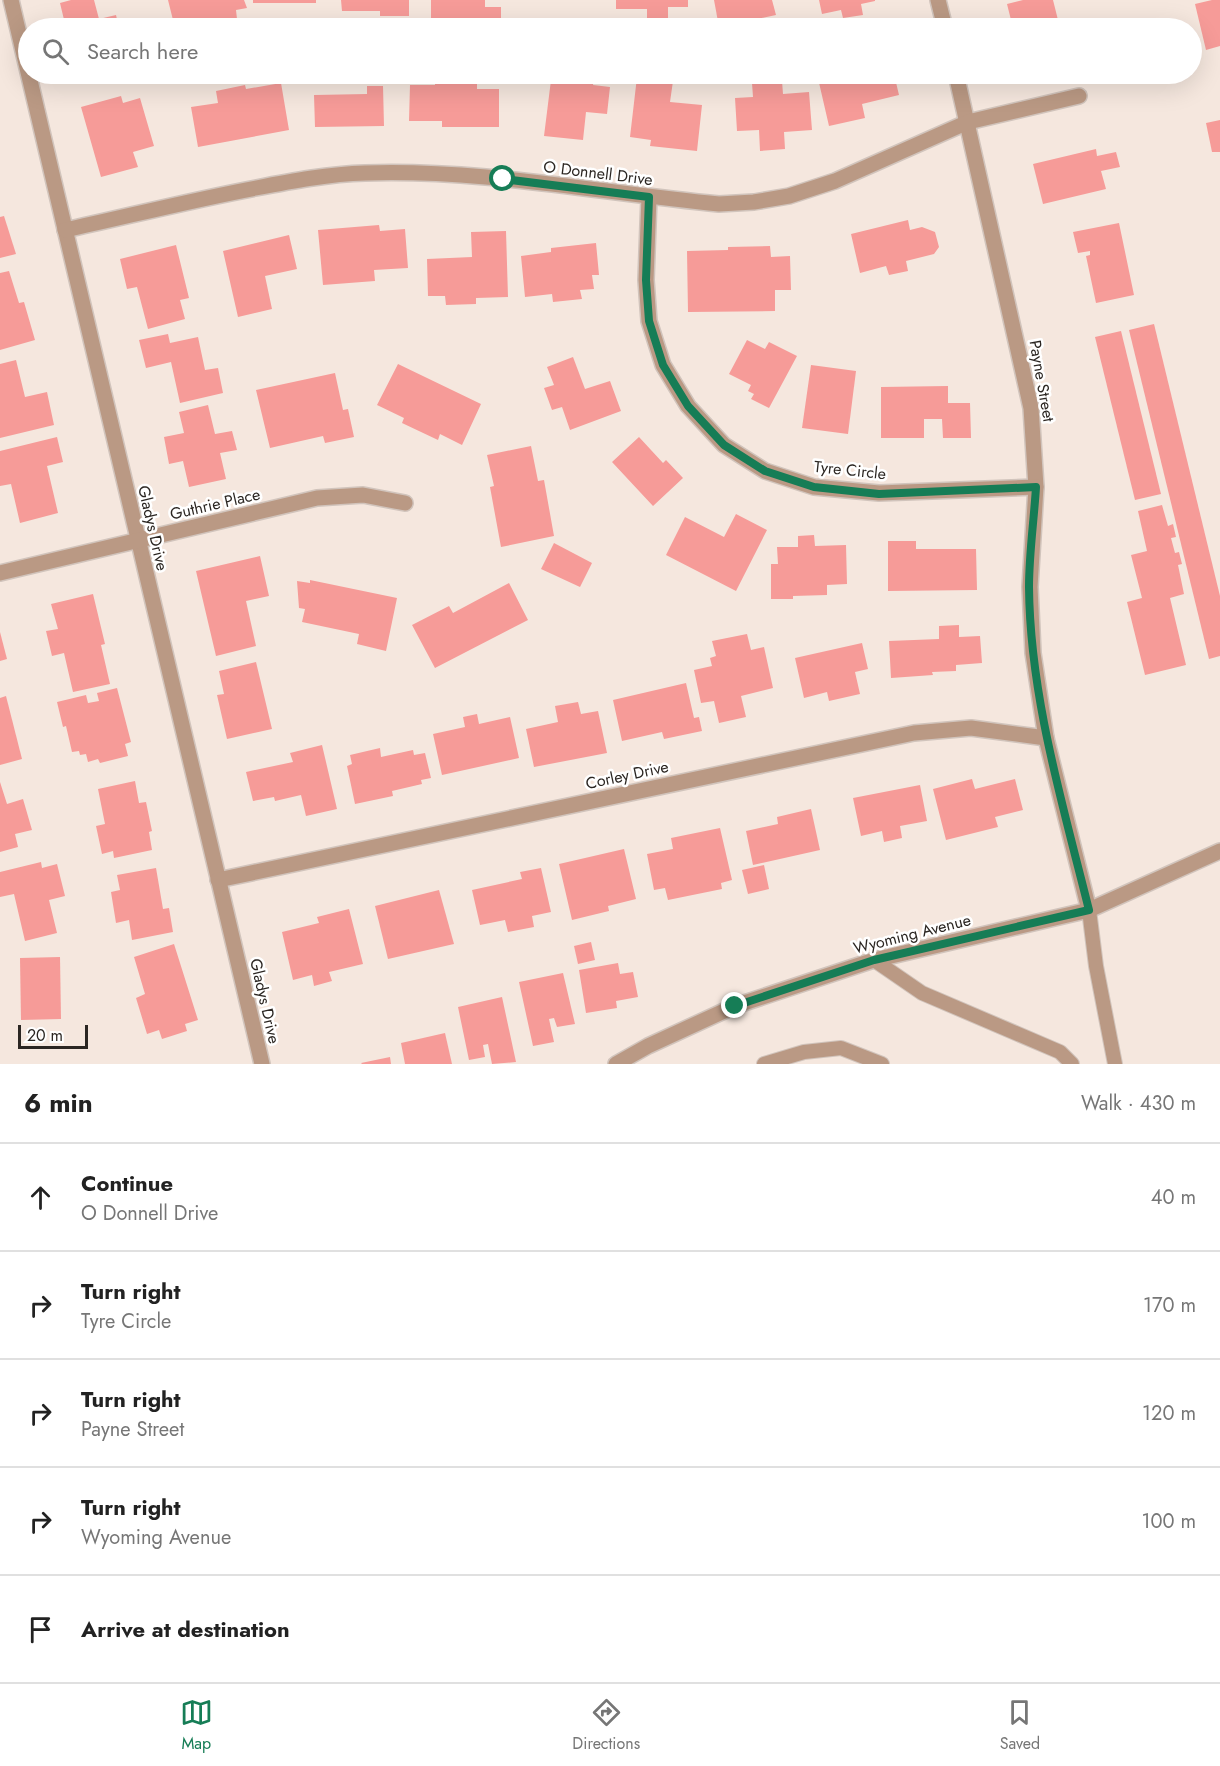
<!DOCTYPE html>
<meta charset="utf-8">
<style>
:root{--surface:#fff;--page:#f2f2f2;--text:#222;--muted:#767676;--line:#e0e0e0;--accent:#167d56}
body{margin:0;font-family:Jost,sans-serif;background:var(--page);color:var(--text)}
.scale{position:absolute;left:18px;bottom:15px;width:70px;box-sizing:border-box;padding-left:6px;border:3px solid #2b2622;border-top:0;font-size:16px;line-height:21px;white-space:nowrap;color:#2b2622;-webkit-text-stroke:4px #fff;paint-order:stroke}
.stop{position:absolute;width:18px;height:18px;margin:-14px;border:4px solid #167d56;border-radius:50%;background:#fff}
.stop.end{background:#167d56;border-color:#fff;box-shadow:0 2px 6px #0008}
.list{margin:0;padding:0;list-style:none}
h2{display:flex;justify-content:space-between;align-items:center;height:78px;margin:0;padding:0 24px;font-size:26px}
h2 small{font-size:20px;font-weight:400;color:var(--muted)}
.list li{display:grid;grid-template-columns:39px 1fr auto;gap:18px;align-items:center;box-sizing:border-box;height:108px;padding:0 24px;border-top:2px solid var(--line)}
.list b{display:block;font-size:22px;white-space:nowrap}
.list p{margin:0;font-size:20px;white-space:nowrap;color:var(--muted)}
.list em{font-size:20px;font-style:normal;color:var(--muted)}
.icon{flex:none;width:33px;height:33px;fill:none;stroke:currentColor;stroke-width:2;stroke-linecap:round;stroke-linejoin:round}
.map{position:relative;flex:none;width:1220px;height:1064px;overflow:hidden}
.search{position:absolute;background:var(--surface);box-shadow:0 6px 24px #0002;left:18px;right:18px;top:18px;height:66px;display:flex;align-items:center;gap:15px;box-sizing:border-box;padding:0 21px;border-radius:33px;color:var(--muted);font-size:22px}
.sheet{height:618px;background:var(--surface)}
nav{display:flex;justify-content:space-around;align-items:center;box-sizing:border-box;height:84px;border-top:2px solid var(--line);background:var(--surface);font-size:16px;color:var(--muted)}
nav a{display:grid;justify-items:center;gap:3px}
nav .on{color:var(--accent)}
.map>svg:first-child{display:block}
</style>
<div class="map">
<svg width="1220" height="1064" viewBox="0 0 1220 1064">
<rect width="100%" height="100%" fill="#f5e7de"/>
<g fill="#f69b98">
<polygon points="71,0 94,0 99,19 116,15 119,28 66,28 60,3"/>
<polygon points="168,0 244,0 247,8 236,10 238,28 212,28 210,21 175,28"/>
<rect x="253" y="0" width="63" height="3"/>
<polygon points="341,0 409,0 409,16 380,16 380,11 342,11"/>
<polygon points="431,0 485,0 485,7 501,7 501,28 431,28"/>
<polygon points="616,0 688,0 688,7 668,7 668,18 647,18 647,9 616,9"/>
<polygon points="714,0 772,0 776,15 719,27"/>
<polygon points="819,0 875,0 875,1 861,4 863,15 843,18 841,10 822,14"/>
<polygon points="1023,0 1053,0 1060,28 1013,28 1007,4"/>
<polygon points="1212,0 1220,0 1220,46 1206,50 1195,4"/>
<polygon points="572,74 595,74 593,85 610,87 607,114 586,112 583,140 544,136 551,80 571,82"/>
<polygon points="817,74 894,74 899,95 862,104 865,118 829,126"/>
<polygon points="637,77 673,81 670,102 702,105 697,151 650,146 651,140 630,137"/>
<polygon points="435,80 477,80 477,89 499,89 499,127 442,127 442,121 409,121 410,85 435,85"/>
<polygon points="782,81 783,94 809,92 812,130 784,132 785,149 760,151 759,130 737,131 735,98 753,97 752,83"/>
<polygon points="281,83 289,130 198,147 191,107 218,103 216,91 245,85 246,89"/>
<polygon points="367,86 383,86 384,126 315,127 314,95 367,94"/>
<polygon points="121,96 123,103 140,98 154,146 133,152 138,167 101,177 81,107"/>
<polygon points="1220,120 1220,152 1212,152 1206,123"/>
<polygon points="1096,149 1097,156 1116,152 1120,167 1101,171 1106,189 1043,204 1033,164"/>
<polygon points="4,216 16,254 0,258 0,217"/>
<polygon points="908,220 910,230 922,227 935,232 939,247 934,254 906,261 908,271 889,275 886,266 860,273 851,234"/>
<polygon points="1119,223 1134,295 1096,303 1086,256 1090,255 1090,251 1078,253 1073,232"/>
<polygon points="379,225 380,231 405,229 408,268 374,270 375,281 323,285 318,230"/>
<polygon points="506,231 508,297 476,298 476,304 446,305 445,296 428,296 427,259 472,257 471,232"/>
<polygon points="289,235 297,269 265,276 272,309 238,317 223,251"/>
<polygon points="596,243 599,275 592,275 594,289 580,290 582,299 553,302 552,294 525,297 521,256 551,252 551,248"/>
<polygon points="176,245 189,298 180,300 185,319 148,329 137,287 127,289 120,259"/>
<polygon points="770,246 771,257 790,256 791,290 775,290 775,311 688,312 687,251 728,250 728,247"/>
<polygon points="9,271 19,303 24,302 35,340 0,350 0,273"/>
<polygon points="1154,324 1220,596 1220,656 1209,659 1129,330"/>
<polygon points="1121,331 1161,494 1135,500 1095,337"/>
<polygon points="168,334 170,343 198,337 205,370 218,368 223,393 180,403 171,362 146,368 139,340"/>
<polygon points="747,340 765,349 769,342 797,356 769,408 751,399 754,394 748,391 751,385 729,374"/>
<polygon points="573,357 585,389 610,381 621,411 570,430 562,407 552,410 544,388 554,385 547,367"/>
<polygon points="16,360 25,397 47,392 54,425 0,438 0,364"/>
<polygon points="398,364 481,404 462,445 440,434 438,440 402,423 404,418 377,405"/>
<polygon points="811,365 856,371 848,434 802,428"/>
<polygon points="335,373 343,410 348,409 354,437 325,443 323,436 270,448 256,390"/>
<polygon points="948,386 948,403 970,403 971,438 943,438 942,419 924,419 924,438 881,438 881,387"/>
<polygon points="208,405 215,434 232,431 237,450 220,453 226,479 189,487 183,461 169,464 164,437 184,433 179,412"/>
<polygon points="57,437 63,462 47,466 58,513 20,523 11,484 0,486 0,451"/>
<polygon points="639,437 663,463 666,460 683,478 653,506 612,462"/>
<polygon points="531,446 538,481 544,480 554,536 501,547 490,487 494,486 487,455"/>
<polygon points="1162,505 1168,526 1173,524 1176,537 1171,538 1175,553 1179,552 1182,564 1178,565 1184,594 1170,598 1186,665 1145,675 1127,602 1142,598 1131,555 1147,551 1138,511"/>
<polygon points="736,514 767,530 736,591 666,555 685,517 724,537"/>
<polygon points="814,535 815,546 846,545 847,584 827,585 827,595 793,596 793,599 771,599 771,564 778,564 777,547 798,547 798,536"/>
<polygon points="888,541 916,541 916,549 976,549 977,590 888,591"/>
<polygon points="554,543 592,563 580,587 541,569"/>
<polygon points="260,556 269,596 246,601 256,646 216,656 196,571"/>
<polygon points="310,580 397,598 386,651 357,644 359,634 302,622 305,609 299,608 297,581 310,583"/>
<polygon points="509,583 528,620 435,668 412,625 449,606 453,613"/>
<polygon points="93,594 105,644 101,645 110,684 73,692 64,653 52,656 46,631 58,629 51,604"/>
<polygon points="959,625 959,637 980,636 982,663 956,665 956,671 932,672 933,675 891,678 889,641 939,639 939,626"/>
<polygon points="0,632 7,659 0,661"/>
<polygon points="747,634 751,650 764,647 773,688 741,696 746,717 719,723 714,701 701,703 694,670 712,666 710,658 716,656 712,641"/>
<polygon points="862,643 868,669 855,672 860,694 829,701 827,692 804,698 795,658"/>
<polygon points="256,662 272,729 227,739 217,695 224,694 219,671"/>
<polygon points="686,683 694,718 699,717 702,731 664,739 662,732 622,741 613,700"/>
<polygon points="117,688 131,742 125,744 128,756 100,763 98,759 88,762 86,754 80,755 79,751 72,752 66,726 63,727 57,702 86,695 88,703 99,701 97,693"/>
<polygon points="6,696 22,759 0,765 0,698"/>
<polygon points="578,702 581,714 598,711 607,753 534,767 526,729 558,722 555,706"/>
<polygon points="477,714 479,724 510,717 519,758 442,775 433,734 465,727 463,717"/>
<polygon points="322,745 337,809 306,816 301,795 275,801 274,797 253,801 246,772 293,762 290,753"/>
<polygon points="380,748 381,757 413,750 414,755 425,753 431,778 421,780 422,784 392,791 393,796 355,804 347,766 352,764 350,755"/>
<polygon points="972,779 975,789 1015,779 1023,810 995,817 998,827 946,840 933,789"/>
<polygon points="135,781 139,803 146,802 152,831 149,832 152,850 114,858 113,851 102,854 96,826 105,824 98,789"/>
<polygon points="0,782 7,804 23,799 32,830 15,834 18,847 0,852"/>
<polygon points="920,785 927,821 900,826 902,838 884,842 882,831 861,836 853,798"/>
<polygon points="811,809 820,850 753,865 746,831 778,824 777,817"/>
<polygon points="720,828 732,880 721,883 722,889 668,900 665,888 654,890 647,854 673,849 671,838"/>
<polygon points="624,849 636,899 608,906 609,911 572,920 559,864"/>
<polygon points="41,862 42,868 57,864 65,896 49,900 57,933 25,941 14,894 0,897 0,872"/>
<polygon points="764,865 769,889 748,894 742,870"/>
<polygon points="156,868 163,909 169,908 173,932 132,940 129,920 116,923 111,892 120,890 117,875"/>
<polygon points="541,868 551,912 532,916 534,927 508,932 505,920 480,925 472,890 522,879 520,872"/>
<polygon points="439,890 454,944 388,959 375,906"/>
<polygon points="349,909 363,964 329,972 332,981 314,986 312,975 293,980 282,932 319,923 317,917"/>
<polygon points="591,942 595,960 578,964 574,946"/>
<polygon points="174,944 198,1020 185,1024 187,1031 162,1039 159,1030 147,1034 136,998 145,994 134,957"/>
<polygon points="60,957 61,1019 21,1020 20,958"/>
<polygon points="618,963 620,974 633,972 638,997 616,1001 617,1008 586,1013 579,970"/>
<polygon points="563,973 575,1024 557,1027 554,1018 549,1019 554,1042 533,1046 519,982"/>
<polygon points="502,997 516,1062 492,1064 488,1044 483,1045 485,1057 469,1060 458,1007"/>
<polygon points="445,1033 452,1064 405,1064 401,1043"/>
<polygon points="390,1057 391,1064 362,1064 361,1063"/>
</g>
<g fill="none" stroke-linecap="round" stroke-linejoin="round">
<defs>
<g id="lane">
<polyline points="1089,910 1096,966 1115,1064"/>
<polyline points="874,960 922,993 1060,1052 1072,1064"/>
<polyline points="764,1064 804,1052 841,1048 882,1064"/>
</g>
<g id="street">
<polyline points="11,0 262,1064"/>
<polyline points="938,0 945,28"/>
<polyline points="956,74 1031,408 1036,487 1030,587 1033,653 1046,738 1089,910"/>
<polyline points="649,197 646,280 649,321 663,365 688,406 724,445 765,471 814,487 879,493 1036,487"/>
<path d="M65,230C129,216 192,200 256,188C292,181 329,174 365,173C483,169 601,193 719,204L754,202L789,196L835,181L968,122L1079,96"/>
<polyline points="0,573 317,498 363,495 405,503"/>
<polyline points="218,880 914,733 971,728 1046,738"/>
<polyline points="616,1064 648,1046 735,1006 874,960 1089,910 1220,851"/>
</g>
</defs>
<use href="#lane" stroke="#d1c4bc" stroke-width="16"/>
<use href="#street" stroke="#d1c4bc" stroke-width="18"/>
<use href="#lane" stroke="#ba9984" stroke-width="14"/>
<use href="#street" stroke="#ba9984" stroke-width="15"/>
</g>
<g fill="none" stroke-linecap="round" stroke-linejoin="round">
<path stroke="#167d56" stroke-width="8" d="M503,179L649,197L646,280L649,321L663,365L688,406L724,445L765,471L814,487L879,494L1036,487C1034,520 1029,554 1029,587C1030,697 1063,805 1089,910L874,960L735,1006"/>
</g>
<g text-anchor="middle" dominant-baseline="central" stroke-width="5" stroke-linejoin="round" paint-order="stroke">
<g font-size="16" fill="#2b2622" stroke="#fff">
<text transform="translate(598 173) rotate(7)">O Donnell Drive</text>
<text transform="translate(1042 381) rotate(80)">Payne Street</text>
<text transform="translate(850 470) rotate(6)">Tyre Circle</text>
<text transform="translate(215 504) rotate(-13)">Guthrie Place</text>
<text transform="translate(153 528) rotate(77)">Gladys Drive</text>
<text transform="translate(627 775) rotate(-12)">Corley Drive</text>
<text transform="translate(912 934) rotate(-14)">Wyoming Avenue</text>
<text transform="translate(265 1001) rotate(77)">Gladys Drive</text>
</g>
</g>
</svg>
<div class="scale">20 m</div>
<div class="stop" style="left:503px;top:179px"></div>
<div class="stop end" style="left:735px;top:1006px"></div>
<div class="search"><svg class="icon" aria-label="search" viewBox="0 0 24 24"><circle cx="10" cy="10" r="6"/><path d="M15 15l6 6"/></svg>Search here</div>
</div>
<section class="sheet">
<h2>6 min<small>Walk · 430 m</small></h2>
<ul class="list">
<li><svg class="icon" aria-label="ahead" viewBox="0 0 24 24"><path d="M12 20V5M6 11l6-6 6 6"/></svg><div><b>Continue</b><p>O Donnell Drive</p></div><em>40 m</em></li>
<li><svg class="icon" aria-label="right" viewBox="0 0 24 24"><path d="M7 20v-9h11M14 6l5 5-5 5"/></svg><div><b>Turn right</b><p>Tyre Circle</p></div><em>170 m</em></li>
<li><svg class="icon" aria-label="right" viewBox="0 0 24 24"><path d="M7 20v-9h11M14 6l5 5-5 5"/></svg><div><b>Turn right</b><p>Payne Street</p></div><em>120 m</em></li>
<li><svg class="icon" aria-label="right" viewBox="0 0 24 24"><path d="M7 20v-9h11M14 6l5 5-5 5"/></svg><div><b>Turn right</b><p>Wyoming Avenue</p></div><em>100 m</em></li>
<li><svg class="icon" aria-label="arrive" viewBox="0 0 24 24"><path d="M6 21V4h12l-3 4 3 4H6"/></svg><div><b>Arrive at destination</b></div></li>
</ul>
</section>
<nav>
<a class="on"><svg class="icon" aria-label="map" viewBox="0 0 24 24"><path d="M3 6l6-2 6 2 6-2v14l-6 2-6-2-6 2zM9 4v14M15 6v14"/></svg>Map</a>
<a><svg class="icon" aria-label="directions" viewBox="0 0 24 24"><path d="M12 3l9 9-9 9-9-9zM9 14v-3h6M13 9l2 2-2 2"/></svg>Directions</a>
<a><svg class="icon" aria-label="saved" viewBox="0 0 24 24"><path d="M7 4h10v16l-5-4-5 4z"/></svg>Saved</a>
</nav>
